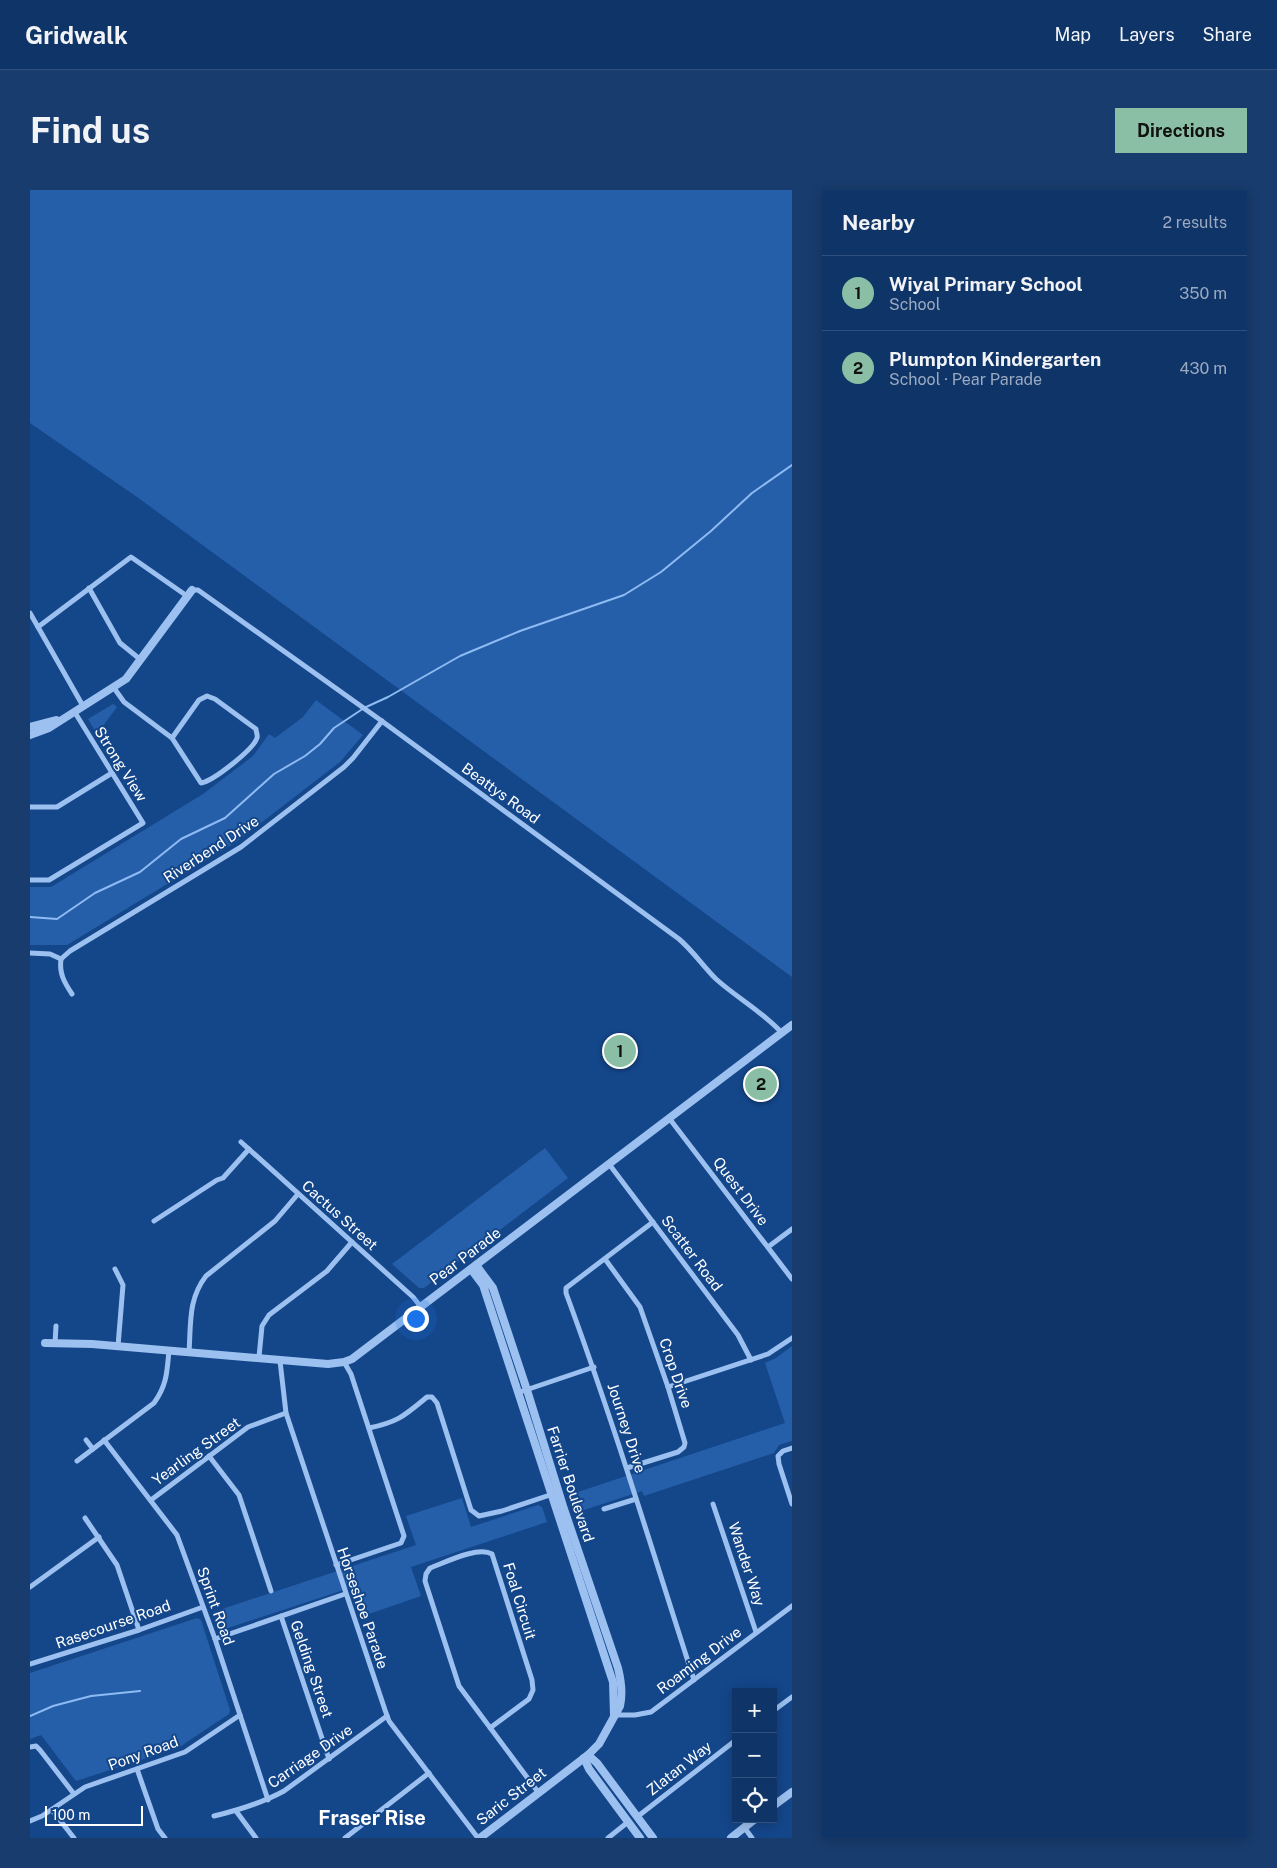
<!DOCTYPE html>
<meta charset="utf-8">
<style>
:root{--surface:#0f3468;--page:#183c6e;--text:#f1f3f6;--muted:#9baac0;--line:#2f4f7c;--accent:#8abfa5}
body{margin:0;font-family:"Public Sans",sans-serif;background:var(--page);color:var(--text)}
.controls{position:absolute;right:15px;bottom:15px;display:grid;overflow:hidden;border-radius:0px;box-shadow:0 2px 12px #0003}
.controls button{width:45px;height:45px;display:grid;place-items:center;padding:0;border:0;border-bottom:1px solid var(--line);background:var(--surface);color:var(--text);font:25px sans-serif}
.scale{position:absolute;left:15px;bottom:12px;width:98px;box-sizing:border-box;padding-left:5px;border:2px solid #fff;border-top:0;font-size:14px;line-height:18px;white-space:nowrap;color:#fff;-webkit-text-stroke:4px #14468a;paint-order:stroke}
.you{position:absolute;left:385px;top:1128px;width:18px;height:18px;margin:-12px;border:4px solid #fff;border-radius:50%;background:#1a73e8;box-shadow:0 0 0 8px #1a73e833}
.badge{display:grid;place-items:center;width:32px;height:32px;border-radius:50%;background:var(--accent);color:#111;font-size:16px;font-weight:700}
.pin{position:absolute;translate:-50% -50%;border:2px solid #fff;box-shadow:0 1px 5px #0006}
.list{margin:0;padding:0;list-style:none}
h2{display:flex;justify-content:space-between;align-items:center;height:65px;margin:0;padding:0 20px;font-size:21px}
h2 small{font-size:16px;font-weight:400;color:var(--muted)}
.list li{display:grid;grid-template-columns:32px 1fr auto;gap:15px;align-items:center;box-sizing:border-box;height:75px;padding:0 20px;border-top:1px solid var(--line)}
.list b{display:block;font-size:19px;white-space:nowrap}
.list p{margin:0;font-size:16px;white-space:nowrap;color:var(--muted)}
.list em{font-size:16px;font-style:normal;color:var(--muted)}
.icon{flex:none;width:28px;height:28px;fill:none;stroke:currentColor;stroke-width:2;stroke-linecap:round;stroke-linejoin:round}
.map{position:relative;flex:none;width:762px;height:1648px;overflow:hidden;border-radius:0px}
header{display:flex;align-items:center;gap:30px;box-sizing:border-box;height:70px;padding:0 25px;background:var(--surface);border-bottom:1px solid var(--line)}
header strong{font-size:24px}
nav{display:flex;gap:28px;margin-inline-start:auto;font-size:18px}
.intro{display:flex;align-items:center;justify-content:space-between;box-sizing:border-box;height:120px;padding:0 30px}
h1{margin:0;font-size:35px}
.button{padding:12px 22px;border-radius:0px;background:var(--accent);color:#111;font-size:18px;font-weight:700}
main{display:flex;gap:30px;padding:0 30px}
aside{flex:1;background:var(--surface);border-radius:0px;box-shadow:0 2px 12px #0003}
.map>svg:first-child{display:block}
</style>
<header>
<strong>Gridwalk</strong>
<nav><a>Map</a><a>Layers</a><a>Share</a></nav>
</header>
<div class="intro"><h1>Find us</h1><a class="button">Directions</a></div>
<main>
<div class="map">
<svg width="762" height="1648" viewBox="0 0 762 1648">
<rect width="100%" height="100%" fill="#14468a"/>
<g fill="#265fa9">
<polygon points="0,0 762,0 762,787 107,307 0,233"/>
<polygon points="286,510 333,545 310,572 206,652 37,755 0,755 0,697 21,697 173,604 223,566 239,544 245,548 273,527"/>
<polygon points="83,514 87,517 67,544 58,529"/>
<polygon points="515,958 538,988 394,1098 389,1098 362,1074"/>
<polygon points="762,1156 762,1251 749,1255 744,1263 614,1306 612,1301 545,1323 539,1305 755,1233 735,1173 746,1168"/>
<polygon points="432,1308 441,1337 508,1315 512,1317 517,1332 381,1377 391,1406 336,1425 326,1396 192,1440 188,1438 183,1422 386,1355 376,1326"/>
<polygon points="167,1428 171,1430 200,1520 199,1524 148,1558 46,1591 11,1545 0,1549 0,1483"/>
</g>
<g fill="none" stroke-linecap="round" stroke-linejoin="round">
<g stroke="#8ebbf3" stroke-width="2">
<polyline points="0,727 27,729 65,703 110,682 151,649 195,628 244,584 275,566 290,554 304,538 334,518 358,507 430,466 490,441 594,405 631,382 681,341 722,303 762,275"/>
<polyline points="0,1526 23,1516 61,1506 110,1501"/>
</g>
<g stroke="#9cc0ef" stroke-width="5">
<polyline points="59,398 90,453 111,470"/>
<path d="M162,400H168L349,529L649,749C663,761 673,776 686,789C707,808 733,822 752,843"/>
<polyline points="0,423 53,516"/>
<polyline points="8,437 101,367 157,406"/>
<path d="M84,498L94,512L142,548L171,593C183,591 223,560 227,548C228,545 226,542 226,539L185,509L177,506L169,510L142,548"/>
<polyline points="0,617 27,617 82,583"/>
<polyline points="0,690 19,690 113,633 44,521"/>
<polyline points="0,763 20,764 31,769"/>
<polyline points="31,769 40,761 211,657 314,577 323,568 352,531"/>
<path d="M31,769C29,783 34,792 42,804"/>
<polyline points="639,928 762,1089"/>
<polyline points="211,952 383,1107 391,1117"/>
<polyline points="579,974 708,1145 721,1170"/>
<polyline points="124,1031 187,990 193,988 219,959"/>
<path d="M623,1032L540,1095L536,1098V1103C583,1230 622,1360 664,1490"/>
<polyline points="738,1057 762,1039"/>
<polyline points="575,1069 610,1117 638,1197 655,1253 654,1257 648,1262 597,1278"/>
<polyline points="85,1079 93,1095 88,1156"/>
<polyline points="25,1153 26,1136"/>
<path d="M159,1162C161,1134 158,1109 176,1086L245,1031L268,1004"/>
<polyline points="229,1167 232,1136 239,1125 297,1081 322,1052"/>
<polyline points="250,1171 256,1223 355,1520 359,1531 448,1648"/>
<polyline points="638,1197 738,1164 762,1148"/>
<polyline points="490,1202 564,1177"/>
<path d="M339,1238C368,1232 374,1226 397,1207H402L407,1213L441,1320L449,1326L472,1321L523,1304"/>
<polyline points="56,1250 63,1259"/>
<polyline points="74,1250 147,1345 185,1449 238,1610"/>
<polyline points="762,1258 753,1261 748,1266 749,1274 762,1314"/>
<polyline points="179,1266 209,1305 241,1401"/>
<path d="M47,1271L124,1213C137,1195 137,1182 139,1160"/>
<polyline points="121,1310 218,1237 256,1223"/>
<polyline points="683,1314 726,1442"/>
<polyline points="574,1319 606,1309"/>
<polyline points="55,1328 87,1375 109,1440"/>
<polyline points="306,1375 371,1353 374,1346 321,1184 314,1172"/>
<polyline points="0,1397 69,1347"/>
<polyline points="251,1426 299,1569"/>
<polyline points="185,1449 315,1404"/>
<polyline points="0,1474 109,1440 173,1417"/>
<polyline points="743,1521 762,1507"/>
<polyline points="584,1525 605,1525 621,1522 762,1416"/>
<path d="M460,1538L499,1509L503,1500L502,1490L462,1364C448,1356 416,1372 400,1378L396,1384L395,1391L429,1496L508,1602"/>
<polyline points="0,1557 6,1556 10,1560 44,1604"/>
<polyline points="107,1579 128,1639 135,1648"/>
<polyline points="22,1620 44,1648"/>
<polyline points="206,1621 226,1648"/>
<path d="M184,1626C209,1620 232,1613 254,1601L357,1526"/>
<polyline points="607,1627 706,1550"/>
<polyline points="0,1631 12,1626 55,1597 155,1562 210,1525"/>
<polyline points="714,1637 722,1648"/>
<polyline points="315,1648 399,1583"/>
<polyline points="578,1648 598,1632"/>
</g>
<g stroke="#9cc0ef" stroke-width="8">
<polyline points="0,537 26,530"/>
<polyline points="0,545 19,538 96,489 162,400"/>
<path d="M446,1075L463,1098L497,1200L533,1316L588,1478C591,1490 593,1503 590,1516L569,1554L558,1565L450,1648"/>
<polyline points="441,1079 453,1095 579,1480 583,1492 584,1525"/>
<polyline points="15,1153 62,1154 298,1174 314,1172 322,1169 762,835"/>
<polyline points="558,1565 567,1573 623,1648"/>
<polyline points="554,1568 559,1579 610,1648"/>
<polyline points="743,1616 762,1602"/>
<polyline points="701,1648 725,1629"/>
</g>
</g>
<g text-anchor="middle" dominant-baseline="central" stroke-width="4" stroke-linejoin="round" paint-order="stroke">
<g font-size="15" fill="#fff" stroke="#14468a">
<text transform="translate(91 574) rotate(58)">Strong View</text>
<text transform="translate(471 603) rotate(36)">Beattys Road</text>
<text transform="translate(181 659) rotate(-33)">Riverbend Drive</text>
<text transform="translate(711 1001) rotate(53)">Quest Drive</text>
<text transform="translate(310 1025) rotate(42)">Cactus Street</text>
<text transform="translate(662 1063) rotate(53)">Scatter Road</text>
<text transform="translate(435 1066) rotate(-37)">Pear Parade</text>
<text transform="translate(646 1183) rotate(71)">Crop Drive</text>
<text transform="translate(597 1238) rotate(72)">Journey Drive</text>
<text transform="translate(166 1261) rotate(-36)">Yearling Street</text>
<text transform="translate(541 1294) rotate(72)">Farrier Boulevard</text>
<text transform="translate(717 1374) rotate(72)">Wander Way</text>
<text transform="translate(490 1411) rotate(73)">Foal Circuit</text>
<text transform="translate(186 1416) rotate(70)">Sprint Road</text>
<text transform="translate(333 1418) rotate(71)">Horseshoe Parade</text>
<text transform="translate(83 1434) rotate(-19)">Rasecourse Road</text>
<text transform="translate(669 1470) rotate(-37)">Roaming Drive</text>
<text transform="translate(282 1479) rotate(71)">Gelding Street</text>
<text transform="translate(113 1563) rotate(-20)">Pony Road</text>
<text transform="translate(280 1566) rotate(-35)">Carriage Drive</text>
<text transform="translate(649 1578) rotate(-38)">Zlatan Way</text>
<text transform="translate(481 1606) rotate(-38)">Saric Street</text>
</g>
<g font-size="20" font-weight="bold" fill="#fff" stroke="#14468a">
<text x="342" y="1628">Fraser Rise</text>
</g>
</g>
</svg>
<div class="controls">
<button>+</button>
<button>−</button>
<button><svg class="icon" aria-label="locate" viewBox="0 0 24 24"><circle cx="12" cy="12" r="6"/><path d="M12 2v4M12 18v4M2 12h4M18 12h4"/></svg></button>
</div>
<div class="scale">100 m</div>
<div class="you"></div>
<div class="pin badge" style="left:590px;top:861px">1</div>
<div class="pin badge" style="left:731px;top:894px">2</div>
</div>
<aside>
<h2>Nearby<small>2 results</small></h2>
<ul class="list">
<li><span class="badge">1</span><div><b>Wiyal Primary School</b><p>School</p></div><em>350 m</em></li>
<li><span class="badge">2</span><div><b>Plumpton Kindergarten</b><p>School · Pear Parade</p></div><em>430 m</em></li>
</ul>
</aside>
</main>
